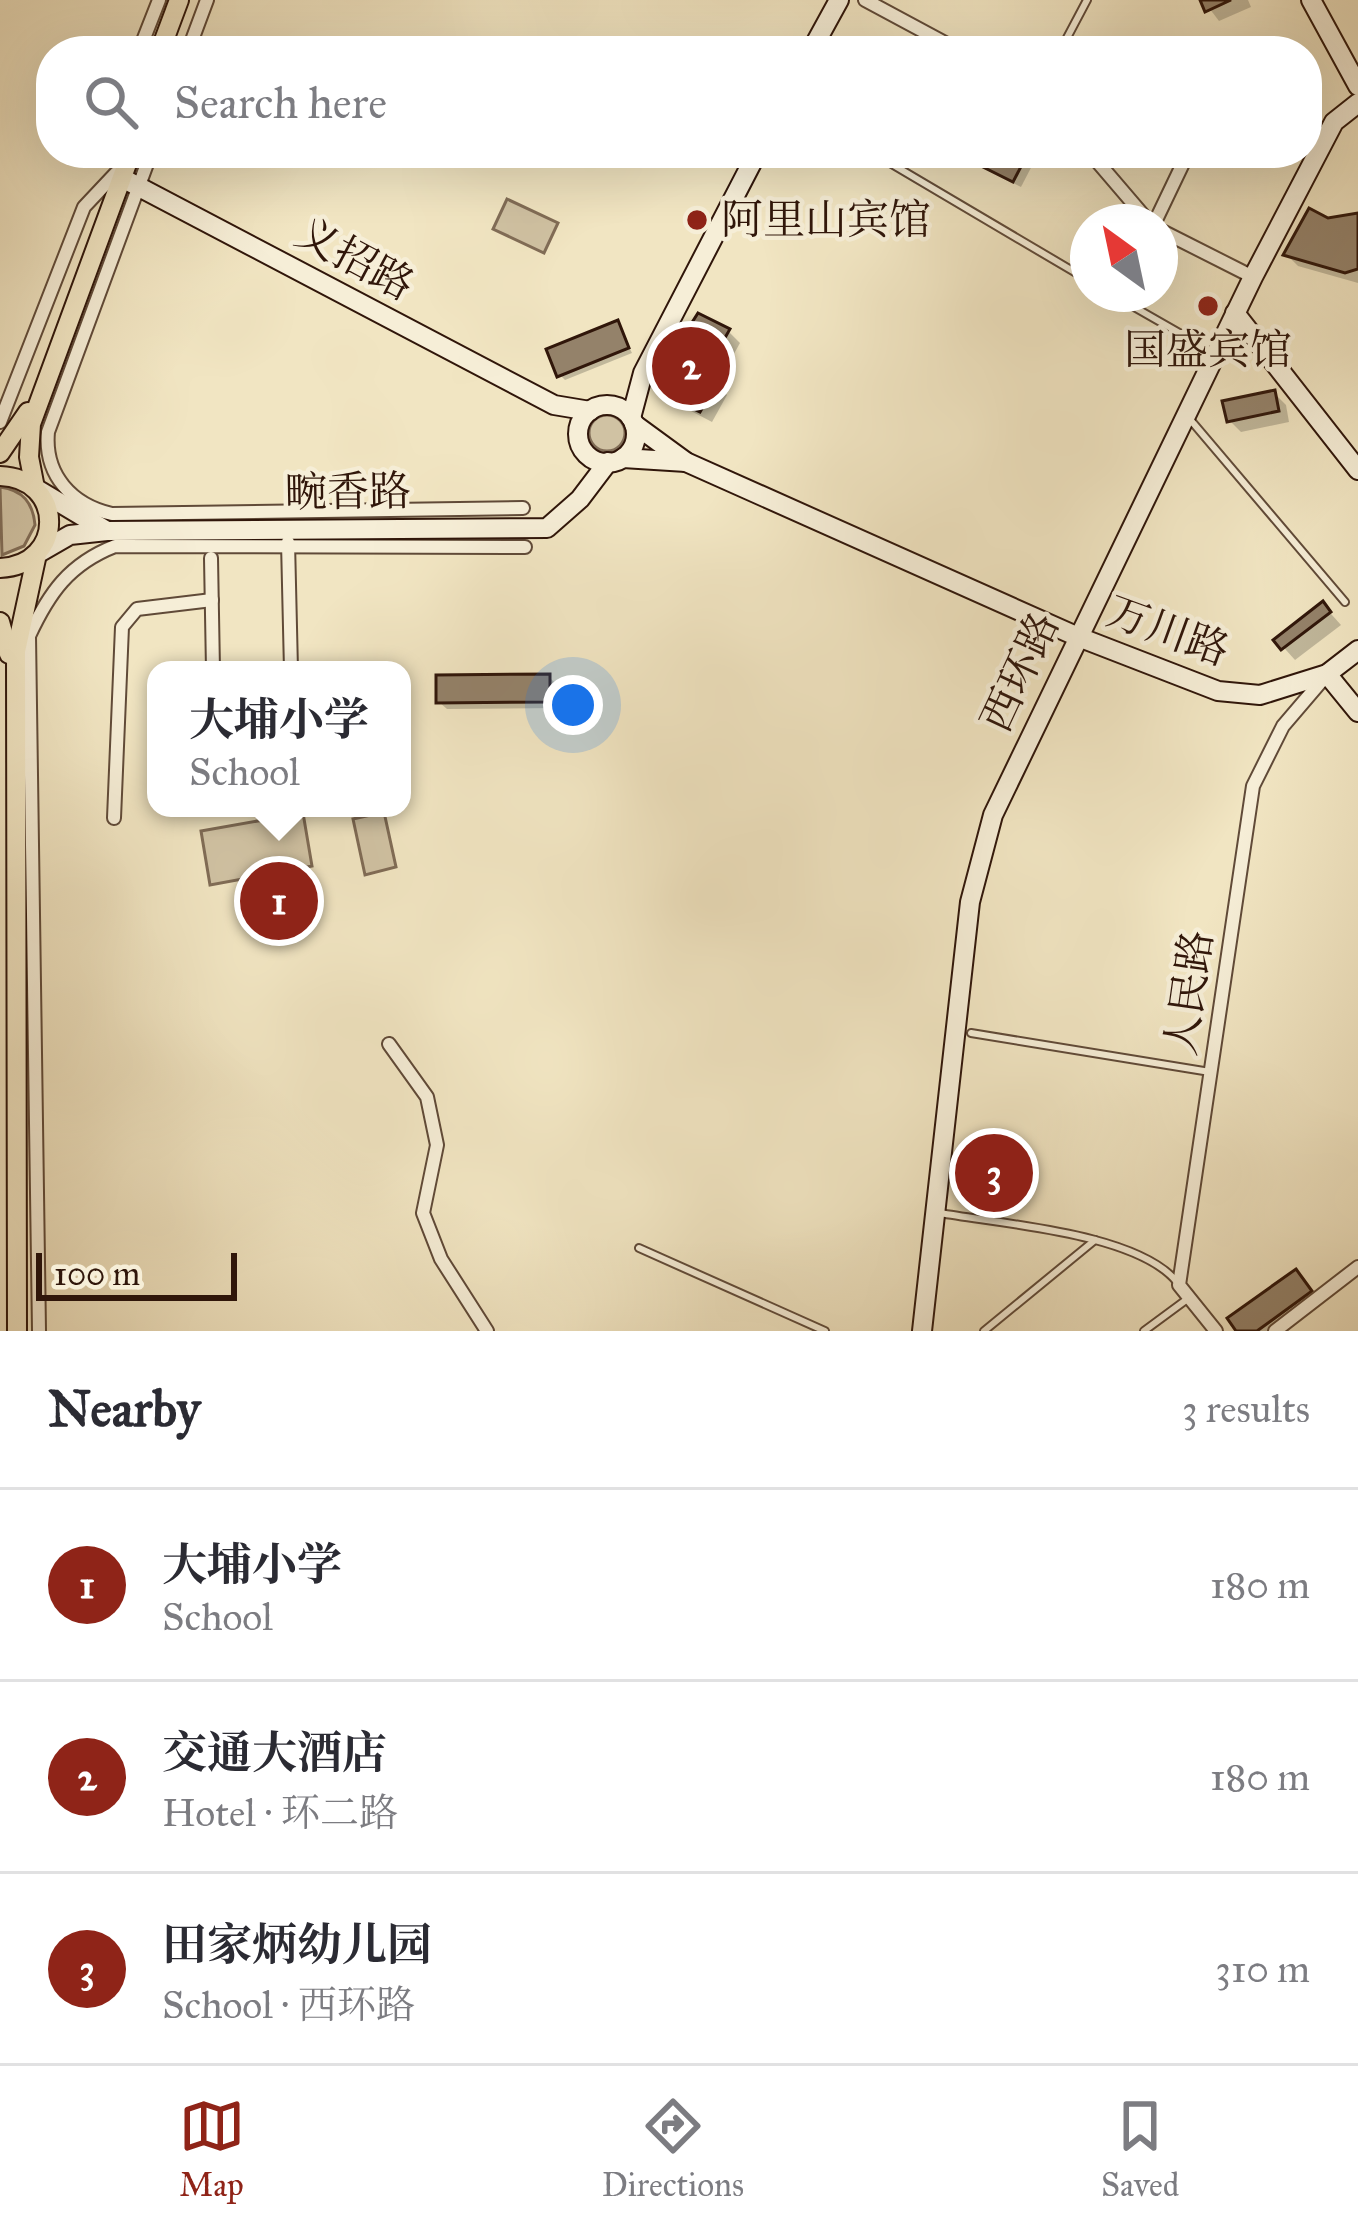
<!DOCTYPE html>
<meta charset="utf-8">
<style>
:root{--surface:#fff;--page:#f7f7f7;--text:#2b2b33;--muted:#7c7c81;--line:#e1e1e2;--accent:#8f2418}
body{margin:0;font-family:"IM FELL Great Primer","Noto Serif SC",serif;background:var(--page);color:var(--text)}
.compass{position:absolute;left:1070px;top:204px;width:108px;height:108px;border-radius:50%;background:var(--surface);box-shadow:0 12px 48px #0002;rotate:327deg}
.scale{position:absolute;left:36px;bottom:30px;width:201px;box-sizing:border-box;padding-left:12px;border:6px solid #30160a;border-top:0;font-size:33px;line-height:42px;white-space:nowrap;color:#30160a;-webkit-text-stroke:9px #f6eed7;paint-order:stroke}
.you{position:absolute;left:573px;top:705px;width:42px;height:42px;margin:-30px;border:9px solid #fff;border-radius:50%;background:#1a73e8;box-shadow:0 0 0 18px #1a73e833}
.badge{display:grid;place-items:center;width:78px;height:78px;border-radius:50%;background:var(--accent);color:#fff;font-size:39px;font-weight:700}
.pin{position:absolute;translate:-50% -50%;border:6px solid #fff;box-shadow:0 3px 12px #0006}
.popup{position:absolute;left:147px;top:661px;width:264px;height:156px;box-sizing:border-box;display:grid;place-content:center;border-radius:24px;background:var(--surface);filter:drop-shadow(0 3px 9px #0005);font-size:39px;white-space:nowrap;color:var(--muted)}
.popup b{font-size:45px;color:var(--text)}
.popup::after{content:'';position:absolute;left:50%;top:100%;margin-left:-24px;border:24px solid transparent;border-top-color:var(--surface)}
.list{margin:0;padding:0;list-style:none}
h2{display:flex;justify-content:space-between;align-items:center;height:156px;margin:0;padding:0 48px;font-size:51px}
h2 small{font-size:39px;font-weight:400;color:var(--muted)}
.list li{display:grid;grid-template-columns:78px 1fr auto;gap:36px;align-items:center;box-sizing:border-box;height:192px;padding:0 48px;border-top:3px solid var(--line)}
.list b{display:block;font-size:45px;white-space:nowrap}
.list p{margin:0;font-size:39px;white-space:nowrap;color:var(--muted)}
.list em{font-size:39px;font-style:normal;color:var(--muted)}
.icon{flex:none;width:66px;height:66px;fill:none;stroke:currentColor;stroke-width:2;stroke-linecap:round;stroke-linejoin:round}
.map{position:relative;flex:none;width:1358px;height:1331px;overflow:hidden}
.search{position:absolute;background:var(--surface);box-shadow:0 12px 48px #0002;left:36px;right:36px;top:36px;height:132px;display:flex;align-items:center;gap:30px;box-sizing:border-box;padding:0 42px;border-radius:48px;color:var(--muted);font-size:45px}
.sheet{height:732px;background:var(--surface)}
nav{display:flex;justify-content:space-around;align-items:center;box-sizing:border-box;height:168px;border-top:3px solid var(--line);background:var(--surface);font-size:33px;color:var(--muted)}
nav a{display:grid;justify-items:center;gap:6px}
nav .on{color:var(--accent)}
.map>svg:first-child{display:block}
</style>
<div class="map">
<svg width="1358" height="1331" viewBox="0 0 1358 1331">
<rect width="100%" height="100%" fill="#f1e5c2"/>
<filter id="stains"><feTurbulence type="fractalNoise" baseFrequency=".00167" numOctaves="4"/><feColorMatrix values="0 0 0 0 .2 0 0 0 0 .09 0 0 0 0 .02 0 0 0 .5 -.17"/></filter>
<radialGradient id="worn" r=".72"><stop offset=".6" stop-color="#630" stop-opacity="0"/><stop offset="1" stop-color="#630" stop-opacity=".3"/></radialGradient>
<g fill="#d0c2a3" stroke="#806c56" stroke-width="3">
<polygon points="507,199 558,223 544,253 493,229"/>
<circle cx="607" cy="433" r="18"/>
<path d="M0,487C23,490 33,503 35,525L24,546L2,555Z"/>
<polygon points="384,812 396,867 365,875 353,819"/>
<polygon points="303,813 312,866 210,885 201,831"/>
</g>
<g fill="#0003">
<polygon points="1203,0 1248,0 1251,7 1219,21"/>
<polygon points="952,153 1027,153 1035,160 1021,187"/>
<polygon points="1358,216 1358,283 1298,266 1287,255 1328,221"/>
<polygon points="617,323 632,353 565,380 560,375"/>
<polygon points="728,331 740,343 717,384 727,395 712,422 691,411 679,399"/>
<polygon points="1274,393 1286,405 1289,422 1241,432 1229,420"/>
<polygon points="1323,605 1341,625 1295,660 1277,640"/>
<polygon points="549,677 556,684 556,708 447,709 439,702"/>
<polygon points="1301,1277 1315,1298 1268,1331 1240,1331"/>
</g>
<g fill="#94826a" stroke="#30160a" stroke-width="3">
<polygon points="1200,0 1231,0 1205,12"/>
<polygon points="955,153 1028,153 1013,182"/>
<polygon points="1309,208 1328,218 1358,213 1358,269 1345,273 1283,255"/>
<polygon points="698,313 730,329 705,373 718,381 700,412 676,400 677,376 669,359"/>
<polygon points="618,320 629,348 557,377 546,349"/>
<polygon points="1275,390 1279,411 1227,422 1222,401"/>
<polygon points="1323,601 1331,612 1281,650 1273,640"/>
<polygon points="550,674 550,702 436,703 436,675"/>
<polygon points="1296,1269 1312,1291 1257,1331 1236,1331 1227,1318"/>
</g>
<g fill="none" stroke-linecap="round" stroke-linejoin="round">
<defs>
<g id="lane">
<polyline points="1060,51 1087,0"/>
<polyline points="873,153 1088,280"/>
<polyline points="1113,295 1204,347"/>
<polyline points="1188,417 1345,602"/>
<polyline points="971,1033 1210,1072"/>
<path d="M940,1213C1002,1224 1137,1233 1177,1282"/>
<polyline points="639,1248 825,1331"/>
<polyline points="984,1331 1095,1240"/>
<polyline points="1144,1331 1186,1300"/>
</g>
<g id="street">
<polyline points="865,0 960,51"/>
<polyline points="139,51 159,0"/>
<polyline points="188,51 207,0"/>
<path d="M151,153L48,432C44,475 72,505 112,514L523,508"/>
<polyline points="1090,153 1149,222"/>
<polyline points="1155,222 1188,153"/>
<polyline points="1160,230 1253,277"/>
<polyline points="1115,296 1116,294"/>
<polyline points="0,422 84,207 116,173"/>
<polyline points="288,542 291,670"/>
<polyline points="211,558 213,670"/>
<polyline points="114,818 122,627 137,609 212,600"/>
<polyline points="389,1044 427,1097 437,1145 423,1213 441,1259 487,1331"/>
<path d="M39,1331L29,636C49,593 69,564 115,546L525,547"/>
<polyline points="1216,1331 1179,1285 1253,786 1283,726 1324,678"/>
<polyline points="1275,1331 1358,1267"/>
</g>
<g id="secondary">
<polyline points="1311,0 1358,86"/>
<polyline points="811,51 839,0"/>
<polyline points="122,178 554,405 590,411"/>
<polyline points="1235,313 1358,470"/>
<circle cx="607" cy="434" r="29"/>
<polyline points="631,418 643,373 757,153"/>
<polyline points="634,424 686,462 1076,636 1218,691 1260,695 1327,674 1358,650"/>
<polyline points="623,458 686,462"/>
<polyline points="35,488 107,531"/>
<polyline points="37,554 70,535 107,531 547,528 580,499 608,462"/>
<polyline points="1327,674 1358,712"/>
<polyline points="922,1331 970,902 993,815 1253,277 1334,122 1358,103"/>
</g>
<g id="primary">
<polyline points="160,51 179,0"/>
<polyline points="0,453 28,412"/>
<path d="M0,476C65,478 66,565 0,568"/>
<polyline points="35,488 29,457 31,424 131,153"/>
<polyline points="0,622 9,654"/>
<polyline points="17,1331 16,651 37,554"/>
</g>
</defs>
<use href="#lane" stroke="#604a38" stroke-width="10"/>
<use href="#street" stroke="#604a38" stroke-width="16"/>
<use href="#secondary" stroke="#30160a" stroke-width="22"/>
<use href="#primary" stroke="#30160a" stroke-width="22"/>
<use href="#lane" stroke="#f6eed7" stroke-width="6"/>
<use href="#street" stroke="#f6eed7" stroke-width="12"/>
<use href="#secondary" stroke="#f6eed7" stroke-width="18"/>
<use href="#primary" stroke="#f1e5c2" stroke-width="18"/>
</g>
<g fill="#8f2418" stroke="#f6eed7" stroke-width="4.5">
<circle cx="697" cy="220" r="12"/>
<circle cx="1208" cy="306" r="12"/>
</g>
<g text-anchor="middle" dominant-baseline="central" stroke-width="9" stroke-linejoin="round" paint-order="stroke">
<g font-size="42" fill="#30160a" stroke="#f6eed7" text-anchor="start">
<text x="721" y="220">阿里山宾馆</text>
<text x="1208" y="350" text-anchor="middle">国盛宾馆</text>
</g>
<g font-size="42" fill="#30160a" stroke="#f6eed7">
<text transform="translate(355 259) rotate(28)">义招路</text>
<text transform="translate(348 492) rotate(-1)">畹香路</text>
<text transform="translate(1168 631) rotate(20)">万川路</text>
<text transform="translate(1020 672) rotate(-65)">西环路</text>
<text transform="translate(1189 993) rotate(-82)">人民路</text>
</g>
</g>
<rect width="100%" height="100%" filter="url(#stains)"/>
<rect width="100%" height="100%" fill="url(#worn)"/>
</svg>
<svg class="compass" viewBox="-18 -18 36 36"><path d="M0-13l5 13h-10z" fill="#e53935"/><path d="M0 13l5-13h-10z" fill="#7c7c81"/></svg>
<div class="scale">100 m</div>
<div class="you"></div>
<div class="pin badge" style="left:279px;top:901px">1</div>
<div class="popup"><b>大埔小学</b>School</div>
<div class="pin badge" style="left:691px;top:366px">2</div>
<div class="pin badge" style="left:994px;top:1173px">3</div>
<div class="search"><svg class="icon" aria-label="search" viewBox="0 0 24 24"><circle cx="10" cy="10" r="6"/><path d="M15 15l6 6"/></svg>Search here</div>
</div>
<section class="sheet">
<h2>Nearby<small>3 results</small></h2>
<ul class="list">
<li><span class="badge">1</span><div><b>大埔小学</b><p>School</p></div><em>180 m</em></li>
<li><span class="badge">2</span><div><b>交通大酒店</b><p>Hotel · 环二路</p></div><em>180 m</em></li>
<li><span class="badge">3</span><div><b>田家炳幼儿园</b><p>School · 西环路</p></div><em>310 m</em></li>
</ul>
</section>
<nav>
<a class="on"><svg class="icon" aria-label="map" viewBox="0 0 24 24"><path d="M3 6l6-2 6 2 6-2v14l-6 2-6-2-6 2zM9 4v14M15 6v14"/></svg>Map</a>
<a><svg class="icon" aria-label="directions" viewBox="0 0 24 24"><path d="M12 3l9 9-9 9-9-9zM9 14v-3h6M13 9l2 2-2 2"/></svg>Directions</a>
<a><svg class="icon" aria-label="saved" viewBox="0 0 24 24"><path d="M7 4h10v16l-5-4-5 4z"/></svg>Saved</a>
</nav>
